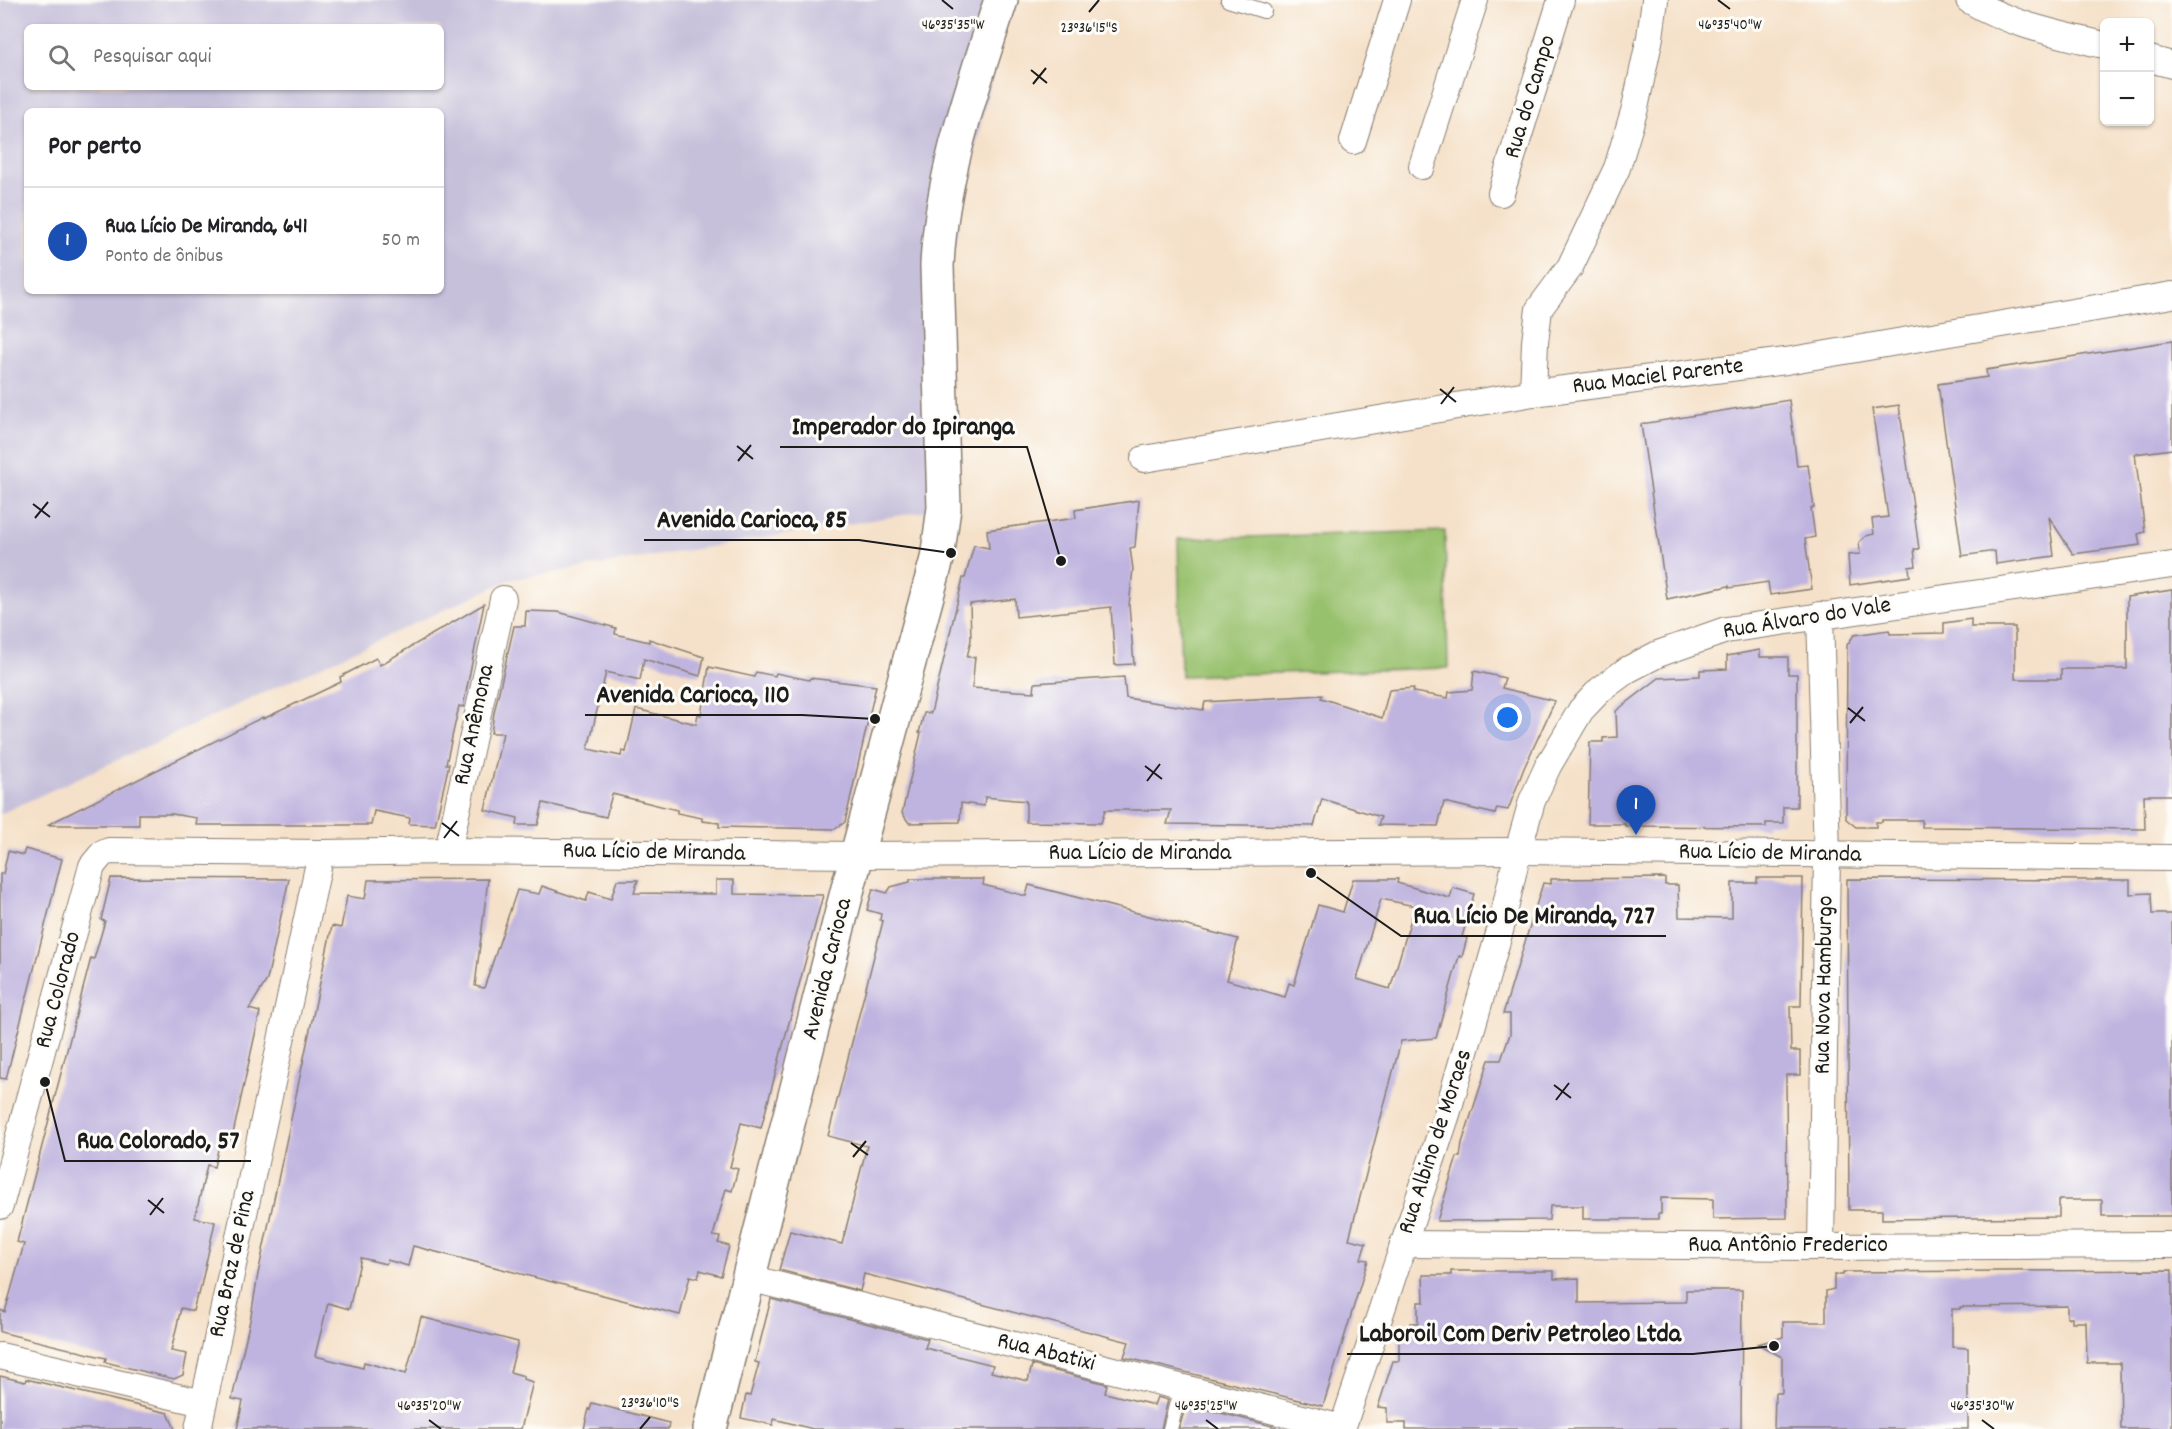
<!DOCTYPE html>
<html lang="pt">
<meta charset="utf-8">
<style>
:root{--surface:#fff;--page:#f2f2f2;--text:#202124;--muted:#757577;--line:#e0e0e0;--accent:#b5179e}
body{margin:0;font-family:Dekko,sans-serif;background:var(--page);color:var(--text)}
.controls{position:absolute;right:18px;top:18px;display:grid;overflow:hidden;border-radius:9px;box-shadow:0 2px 4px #0004}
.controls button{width:54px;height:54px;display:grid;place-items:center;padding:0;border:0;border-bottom:2px solid var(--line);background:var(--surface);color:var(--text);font:30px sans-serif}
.you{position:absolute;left:1508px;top:718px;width:21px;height:21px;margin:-15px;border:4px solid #fff;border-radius:50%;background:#1a73e8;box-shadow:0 0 0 9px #1a73e833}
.badge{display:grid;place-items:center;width:39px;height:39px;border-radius:50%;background:var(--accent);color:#fff;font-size:20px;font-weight:700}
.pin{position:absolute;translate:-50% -50px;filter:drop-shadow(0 2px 3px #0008)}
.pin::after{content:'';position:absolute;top:32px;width:21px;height:18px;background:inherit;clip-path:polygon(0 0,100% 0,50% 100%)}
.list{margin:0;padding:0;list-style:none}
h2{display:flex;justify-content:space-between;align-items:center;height:78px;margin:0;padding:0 24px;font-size:26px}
h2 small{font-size:20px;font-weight:400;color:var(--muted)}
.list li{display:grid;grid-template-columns:39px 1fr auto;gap:18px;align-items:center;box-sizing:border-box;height:108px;padding:0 24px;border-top:2px solid var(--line)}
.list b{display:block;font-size:22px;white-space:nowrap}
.list p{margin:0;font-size:20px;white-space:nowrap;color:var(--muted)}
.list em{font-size:20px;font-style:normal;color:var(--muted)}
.icon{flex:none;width:33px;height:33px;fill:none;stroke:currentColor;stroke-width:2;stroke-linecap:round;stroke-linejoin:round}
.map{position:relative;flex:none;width:2172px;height:1429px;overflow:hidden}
.search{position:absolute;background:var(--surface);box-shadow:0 2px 4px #0004;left:24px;top:24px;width:420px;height:66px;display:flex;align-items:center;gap:15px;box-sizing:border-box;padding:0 21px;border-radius:9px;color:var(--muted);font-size:22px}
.panel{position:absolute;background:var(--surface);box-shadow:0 2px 4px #0004;left:24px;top:108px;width:420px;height:186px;border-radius:9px}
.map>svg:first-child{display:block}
</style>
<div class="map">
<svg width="2172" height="1429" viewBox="0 0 2172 1429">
<rect width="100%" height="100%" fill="#fdfcf7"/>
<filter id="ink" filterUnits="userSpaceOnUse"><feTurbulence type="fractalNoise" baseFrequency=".0167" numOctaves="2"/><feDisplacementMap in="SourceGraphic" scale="12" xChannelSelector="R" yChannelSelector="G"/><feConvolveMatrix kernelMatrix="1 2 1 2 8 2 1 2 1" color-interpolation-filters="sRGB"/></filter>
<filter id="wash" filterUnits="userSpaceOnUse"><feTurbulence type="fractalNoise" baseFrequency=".008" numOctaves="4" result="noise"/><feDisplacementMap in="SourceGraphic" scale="24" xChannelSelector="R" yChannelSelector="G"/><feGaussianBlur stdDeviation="1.35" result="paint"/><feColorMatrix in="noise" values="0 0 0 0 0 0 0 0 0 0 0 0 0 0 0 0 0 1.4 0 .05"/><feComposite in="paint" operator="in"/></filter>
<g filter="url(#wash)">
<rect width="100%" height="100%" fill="#f5e1c9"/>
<path fill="#c6c0da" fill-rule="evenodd" d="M0,0H1008L939,314L944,508L509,580L0,814ZM27,27H441V87H27ZM27,111H441V291H27Z"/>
<polygon fill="#98c16d" stroke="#5a6e44" stroke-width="1.5" points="1445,531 1448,668 1181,676 1178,539"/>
<g id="blocks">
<g fill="#bfb4df" fill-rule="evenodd">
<polygon points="2172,341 2172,449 2135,454 2145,532 2138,534 2140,545 2073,554 2049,517 2054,556 1996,564 1995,551 1962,556 1938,384 1987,377 1986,370"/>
<polygon points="1789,400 1797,466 1808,465 1814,508 1811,508 1815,537 1805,539 1812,589 1770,595 1768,582 1729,588 1729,586 1667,599 1641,424"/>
<polygon points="1899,405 1919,549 1914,549 1916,566 1909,567 1910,576 1850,585 1848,555 1860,554 1859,542 1866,536 1874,534 1872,519 1888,517 1872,409"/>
<polygon points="1139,500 1135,547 1130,548 1133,569 1129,605 1134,664 1115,665 1111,607 1016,617 1015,599 970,604 971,640 967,657 975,657 972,688 1034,692 1035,683 1124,677 1126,698 1203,710 1205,702 1322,695 1321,698 1382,718 1389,690 1414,688 1413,692 1448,698 1449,692 1472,690 1474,671 1505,678 1502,688 1555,701 1524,768 1508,810 1497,808 1495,814 1444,802 1438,826 1378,825 1381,817 1322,799 1314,826 1167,824 1171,810 1105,810 1101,823 1026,822 1026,801 985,797 984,806 961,803 960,822 909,823 902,813 921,733 919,733 924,713 931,713 963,578 965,578 974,545 989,548 987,530 1076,518 1075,510"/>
<polygon points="2172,590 2172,795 2144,795 2145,829 1922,827 1922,820 1882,820 1882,822 1876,822 1876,827 1856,827 1846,819 1847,645 1854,635 1889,630 1890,634 1944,633 1944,623 1971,619 1971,627 2015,627 2015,679 2061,679 2061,669 2127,669 2127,597"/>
<polygon points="484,604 463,707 459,706 446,764 449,764 435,825 409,824 410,818 374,811 371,825 196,825 197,818 172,814 139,814 139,825 47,825 263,717 263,719 341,682 340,677 376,658 380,665"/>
<polygon points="526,611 558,612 616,628 615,634 649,642 649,639 704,657 700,676 644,659 640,680 606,672 588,749 621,756 622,751 626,752 636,709 696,724 698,714 701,715 709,667 754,677 756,672 775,676 776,673 809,680 810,678 876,686 845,822 835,829 719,827 719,823 702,821 702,818 677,813 677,810 612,794 606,817 543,803 538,825 517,825 518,818 485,810 503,733 491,733 494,713 514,626 525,626"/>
<polygon points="1760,650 1760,657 1788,657 1788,674 1797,674 1797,807 1783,807 1783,823 1766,823 1766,827 1625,826 1625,824 1588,824 1590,742 1603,742 1603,738 1617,737 1616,711 1659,678 1700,676 1700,670 1727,669 1727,656"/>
<polygon points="25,849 62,859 6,1079 0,1078 0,874 3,874 8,851 23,855"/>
<polygon points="111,878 289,879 267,980 249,1009 260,1012 231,1143 220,1141 214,1167 207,1165 195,1218 215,1222 199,1295 197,1295 193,1311 181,1308 171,1351 187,1354 183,1375 174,1379 105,1362 106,1358 0,1332 0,1310 5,1312 24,1244 17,1242 91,958 94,959 105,921 101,920"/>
<polygon points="1665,878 1665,885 1678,885 1679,917 1732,918 1732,883 1757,883 1757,878 1803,878 1801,1006 1790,1006 1791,1051 1800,1051 1800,1075 1786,1075 1787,1218 1713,1219 1713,1199 1661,1198 1661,1214 1658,1214 1658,1219 1583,1219 1583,1206 1550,1206 1549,1220 1437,1221 1457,1157 1460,1157 1462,1143 1489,1060 1501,1060 1510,1034 1510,1014 1503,1014 1543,883 1551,884 1551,879"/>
<polygon points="488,879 475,986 484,988 517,890 539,894 542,886 586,901 589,892 611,899 617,880 638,880 634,893 716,894 716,880 734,880 734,894 823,895 761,1128 741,1123 730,1167 738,1169 732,1191 726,1189 713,1236 720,1237 718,1243 729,1246 721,1276 700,1270 698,1278 690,1276 680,1315 413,1246 408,1266 387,1260 386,1264 361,1258 349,1309 328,1303 315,1356 363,1368 364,1362 406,1374 421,1317 518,1342 510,1372 524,1376 523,1379 533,1382 521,1429 237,1429 243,1401 232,1399 234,1390 251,1316 258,1274 332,926 341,928 347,896 365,899 368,880"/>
<path d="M910,879H984L983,885L1026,896L1029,885L1238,939L1227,980L1285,997L1289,983L1294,985L1318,905L1343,912L1353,879H1398L1397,883L1450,898L1453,888L1474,894L1462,937L1467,938L1462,957L1459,956L1436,1038L1401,1041L1349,1239L1366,1243L1361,1259L1368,1260L1323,1406L1124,1357L1129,1342L864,1274L860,1291L779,1270L790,1231L842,1244L867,1146L828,1136L883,921L880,920L881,914L867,910L873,889L887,893L891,887L910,882ZM1381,899L1415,906L1390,989L1357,979Z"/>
<polygon points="1847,879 2130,880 2130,894 2151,893 2152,914 2172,914 2172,1216 2102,1216 2102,1200 2059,1200 2059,1217 1882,1219 1882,1210 1849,1210"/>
<polygon points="2172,1270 2172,1429 2121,1429 2120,1363 2087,1363 2086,1322 2072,1322 2072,1318 2067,1318 2067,1306 1960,1307 1960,1309 1952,1309 1952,1347 1968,1348 1968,1429 1774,1429 1775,1393 1782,1393 1782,1357 1758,1344 1783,1337 1783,1322 1826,1322 1826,1291 1834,1289 1834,1275 1843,1275 1843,1272"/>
<polygon points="1451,1271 1554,1271 1554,1279 1579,1278 1579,1303 1686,1302 1686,1290 1742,1290 1741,1429 1406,1429 1406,1423 1387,1423 1387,1408 1378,1407 1393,1361 1399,1361 1399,1337 1410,1337 1410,1323 1418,1323 1418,1302 1424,1302 1423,1275 1451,1275"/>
<polygon points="771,1299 928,1339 925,1348 993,1365 991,1372 1028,1381 1032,1365 1107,1384 1105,1393 1154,1405 1157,1397 1168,1400 1161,1429 813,1429 774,1419 773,1425 741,1418 746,1395 750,1396 759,1363 755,1362"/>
<polygon points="0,1376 25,1382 26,1379 168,1413 175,1429 0,1429"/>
<polygon points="592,1403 669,1423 668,1429 584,1429 589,1409 590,1410"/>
<polygon points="1186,1404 1276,1427 1275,1429 1179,1429"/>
</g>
</g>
</g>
<g filter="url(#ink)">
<use href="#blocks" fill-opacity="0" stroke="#887e72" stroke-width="1.5"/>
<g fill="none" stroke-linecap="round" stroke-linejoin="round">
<defs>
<g id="service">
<polyline points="1228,0 1264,11"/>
<polyline points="1170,1429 1181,1387"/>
</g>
<g id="minor">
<path d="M1969,0C2011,25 2058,34 2104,45"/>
<polyline points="2150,59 2172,65"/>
<polyline points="1353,141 1397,0"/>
<polyline points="1422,166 1475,0"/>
<polyline points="1501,193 1561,0"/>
<polyline points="1533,393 1535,342 1539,309 1570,267 1617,168 1635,108 1650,37 1655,0"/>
<polyline points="1144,459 1533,393 1786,361 2172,295"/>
<polyline points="1820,615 1827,855 1821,1247"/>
<polyline points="448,851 503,599"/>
<polyline points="0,1206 92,866 102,854 109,851 321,853 448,851 857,855 1518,851 2172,858"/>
<polyline points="1403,1244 1821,1247 2172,1245"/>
<polyline points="749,1278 1342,1428"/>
<polyline points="0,1356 203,1403"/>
<polyline points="198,1429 321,853"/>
<polyline points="1342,1429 1447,1114 1501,927 1518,851 1532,801 1548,766 1581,710 1600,690 1627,670 1658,654 1726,630 2172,565"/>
</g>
<path id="tertiary" d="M710,1429L849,884L937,559L944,508L937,266C941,174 973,87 1001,0"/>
</defs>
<use href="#service" stroke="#887e72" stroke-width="16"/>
<use href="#minor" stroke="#887e72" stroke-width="28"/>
<use href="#tertiary" stroke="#887e72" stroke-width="36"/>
<use href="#service" stroke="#fff" stroke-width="14"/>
<use href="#minor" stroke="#fff" stroke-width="26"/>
<use href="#tertiary" stroke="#fff" stroke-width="33"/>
</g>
</g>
<path fill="none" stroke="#1c1c1c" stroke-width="2" d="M942,0L953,9M1718,0L1730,9M1089,12L1099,0M1031,70L1047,83M1033,84L1046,68M1440,389L1456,402M1441,404L1454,387M737,446L753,459M738,461L751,445M33,504L50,517M35,518L48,502M1848,708L1865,721M1850,723L1863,707M1145,766L1162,779M1147,781L1160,764M442,823L459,836M444,838L457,821M1554,1085L1571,1098M1556,1100L1569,1083M851,1143L868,1155M853,1157L866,1141M148,1200L164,1213M150,1215L163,1198M429,1420L441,1429M1206,1420L1218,1429M1982,1420L1994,1429M640,1429L650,1417"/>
<g text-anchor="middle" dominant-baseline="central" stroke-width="6" stroke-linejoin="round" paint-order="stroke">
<g font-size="24" fill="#1c1c1c" stroke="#fdfcf7">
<text transform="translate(1531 97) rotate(-73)">Rua do Campo</text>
<text transform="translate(1658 377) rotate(-7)">Rua Maciel Parente</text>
<text transform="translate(1807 619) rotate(-9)">Rua Álvaro do Vale</text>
<text transform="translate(475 725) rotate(-78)">Rua Anêmona</text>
<text transform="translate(654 853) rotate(1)">Rua Lício de Miranda</text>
<text x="1140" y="854">Rua Lício de Miranda</text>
<text transform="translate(1770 854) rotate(1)">Rua Lício de Miranda</text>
<text transform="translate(828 969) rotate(-76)">Avenida Carioca</text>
<text transform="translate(1825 985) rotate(-89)">Rua Nova Hamburgo</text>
<text transform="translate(59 990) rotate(-75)">Rua Colorado</text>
<text transform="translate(1436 1142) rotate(-72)">Rua Albino de Moraes</text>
<text x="1788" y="1246">Rua Antônio Frederico</text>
<text transform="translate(233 1264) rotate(-78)">Rua Braz de Pina</text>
<text transform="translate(1046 1353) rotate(14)">Rua Abatixi</text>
</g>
</g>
<g font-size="15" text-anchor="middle" fill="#1c1c1c" stroke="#fdfcf7" stroke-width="6" stroke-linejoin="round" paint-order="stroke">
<text x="953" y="29">46°35'35"W</text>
<text x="1730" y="29">46°35'40"W</text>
<text x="1089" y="32">23°36'15"S</text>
<text x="650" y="1407">23°36'10"S</text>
<text x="429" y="1410">46°35'20"W</text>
<text x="1206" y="1410">46°35'25"W</text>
<text x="1982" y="1410">46°35'30"W</text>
</g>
<path fill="none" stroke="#1c1c1c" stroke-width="2" d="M1061 561L1027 447H780M951 553L859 540H644M875 719L802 715H585M1311 873L1401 936H1666M45 1082L65 1161H251M1774 1346L1693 1354H1347"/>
<g fill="#1c1c1c" stroke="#fdfcf7" stroke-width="2">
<circle cx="1061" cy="561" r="6"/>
<circle cx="951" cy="553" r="6"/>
<circle cx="875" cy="719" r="6"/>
<circle cx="1311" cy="873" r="6"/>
<circle cx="45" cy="1082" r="6"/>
<circle cx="1774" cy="1346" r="6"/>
</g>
<g font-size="26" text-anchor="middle" font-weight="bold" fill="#1c1c1c" stroke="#fdfcf7" stroke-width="6" stroke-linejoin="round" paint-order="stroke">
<text x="903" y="434">Imperador do Ipiranga</text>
<text x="752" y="527">Avenida Carioca, 85</text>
<text x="693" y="702">Avenida Carioca, 110</text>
<text x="1534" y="923">Rua Lício De Miranda, 727</text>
<text x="158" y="1148">Rua Colorado, 57</text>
<text x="1520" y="1341">Laboroil Com Deriv Petroleo Ltda</text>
</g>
</svg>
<div class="controls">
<button>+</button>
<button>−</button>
</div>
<div class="you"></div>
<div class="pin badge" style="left:1636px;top:835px;background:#1a4fb4">1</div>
<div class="search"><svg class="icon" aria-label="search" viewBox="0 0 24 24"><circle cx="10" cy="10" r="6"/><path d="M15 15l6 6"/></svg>Pesquisar aqui</div>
<section class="panel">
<h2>Por perto<small></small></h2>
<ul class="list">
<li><span class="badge" style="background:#1a4fb4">1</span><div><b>Rua Lício De Miranda, 641</b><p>Ponto de ônibus</p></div><em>50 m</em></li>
</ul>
</section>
</div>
